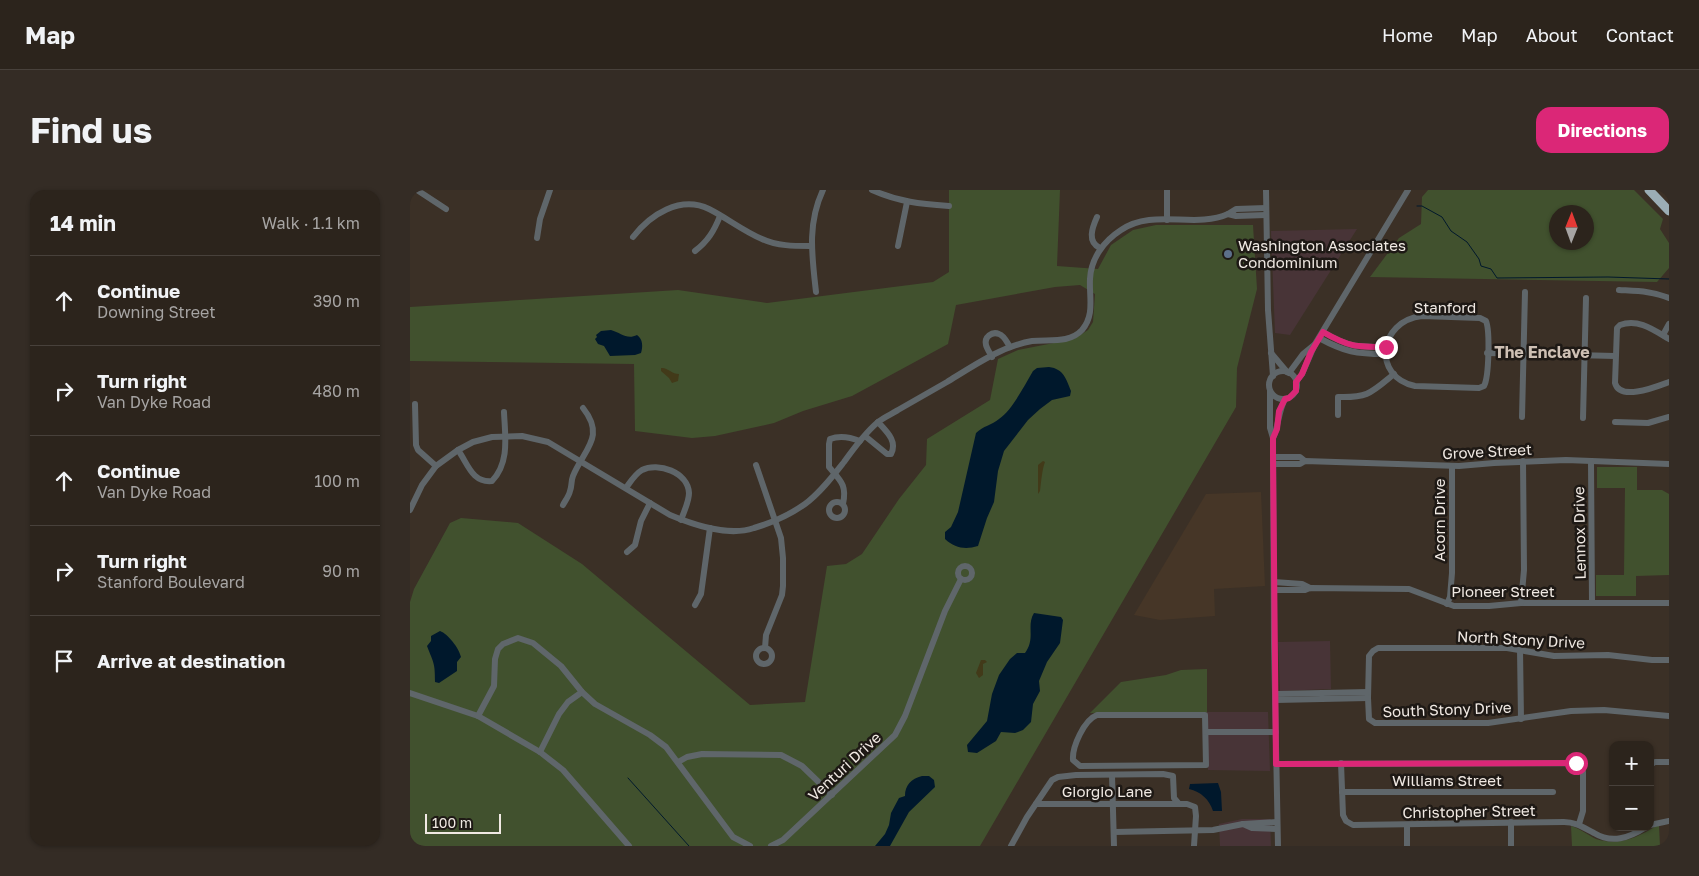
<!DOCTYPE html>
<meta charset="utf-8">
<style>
:root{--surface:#2c241c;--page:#342c25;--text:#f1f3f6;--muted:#a6a4a3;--line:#48413b;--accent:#db2777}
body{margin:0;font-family:"Golos Text",sans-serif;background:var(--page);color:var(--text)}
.controls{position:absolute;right:15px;bottom:15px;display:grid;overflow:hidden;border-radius:10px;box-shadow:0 1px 4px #0004}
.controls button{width:45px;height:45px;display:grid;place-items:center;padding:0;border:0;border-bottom:1px solid var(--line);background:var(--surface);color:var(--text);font:25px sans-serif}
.compass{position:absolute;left:1139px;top:15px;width:45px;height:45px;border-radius:50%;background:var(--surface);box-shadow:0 1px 4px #0004;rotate:1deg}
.scale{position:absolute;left:15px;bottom:12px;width:76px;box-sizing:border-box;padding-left:5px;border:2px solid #f0e9e3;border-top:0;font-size:14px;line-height:18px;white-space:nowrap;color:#f0e9e3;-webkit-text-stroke:4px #1e1915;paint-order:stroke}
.stop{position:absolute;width:15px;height:15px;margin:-11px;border:4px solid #db2777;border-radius:50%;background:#fff}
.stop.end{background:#db2777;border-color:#fff;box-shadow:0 1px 5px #0008}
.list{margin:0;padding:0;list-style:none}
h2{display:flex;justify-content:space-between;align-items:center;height:65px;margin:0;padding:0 20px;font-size:21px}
h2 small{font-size:16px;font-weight:400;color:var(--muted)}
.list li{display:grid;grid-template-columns:32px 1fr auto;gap:15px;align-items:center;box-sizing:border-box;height:90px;padding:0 20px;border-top:1px solid var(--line)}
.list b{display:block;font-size:19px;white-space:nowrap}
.list p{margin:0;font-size:16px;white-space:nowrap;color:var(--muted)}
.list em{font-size:16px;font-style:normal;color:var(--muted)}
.icon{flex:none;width:28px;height:28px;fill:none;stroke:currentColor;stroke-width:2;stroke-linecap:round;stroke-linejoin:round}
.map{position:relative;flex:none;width:1259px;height:656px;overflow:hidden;border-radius:15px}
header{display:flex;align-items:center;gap:30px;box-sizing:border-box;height:70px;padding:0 25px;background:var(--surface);border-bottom:1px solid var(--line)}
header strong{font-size:24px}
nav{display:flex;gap:28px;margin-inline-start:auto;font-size:18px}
.intro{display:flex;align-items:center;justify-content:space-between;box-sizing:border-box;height:120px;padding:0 30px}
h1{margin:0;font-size:35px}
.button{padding:12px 22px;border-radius:15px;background:var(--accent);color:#fff;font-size:18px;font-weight:700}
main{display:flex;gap:30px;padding:0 30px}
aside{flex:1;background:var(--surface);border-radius:15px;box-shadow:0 1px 4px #0004}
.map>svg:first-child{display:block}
</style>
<header>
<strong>Map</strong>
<nav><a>Home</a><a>Map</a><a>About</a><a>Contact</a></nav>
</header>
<div class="intro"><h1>Find us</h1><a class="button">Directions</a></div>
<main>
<aside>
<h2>14 min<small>Walk · 1.1 km</small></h2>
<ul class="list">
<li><svg class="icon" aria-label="ahead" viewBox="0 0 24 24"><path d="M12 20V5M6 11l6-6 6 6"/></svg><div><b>Continue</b><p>Downing Street</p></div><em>390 m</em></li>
<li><svg class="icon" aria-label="right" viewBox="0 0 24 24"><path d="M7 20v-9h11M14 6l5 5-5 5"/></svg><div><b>Turn right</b><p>Van Dyke Road</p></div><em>480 m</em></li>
<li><svg class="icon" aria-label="ahead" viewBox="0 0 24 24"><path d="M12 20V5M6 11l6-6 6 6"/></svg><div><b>Continue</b><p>Van Dyke Road</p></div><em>100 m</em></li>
<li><svg class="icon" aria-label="right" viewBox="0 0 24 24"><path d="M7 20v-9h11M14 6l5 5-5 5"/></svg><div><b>Turn right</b><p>Stanford Boulevard</p></div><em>90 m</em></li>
<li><svg class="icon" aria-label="arrive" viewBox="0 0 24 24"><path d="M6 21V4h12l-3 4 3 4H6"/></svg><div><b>Arrive at destination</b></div></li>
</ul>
</aside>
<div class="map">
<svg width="1259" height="656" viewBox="0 0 1259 656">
<rect width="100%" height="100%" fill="#3b3026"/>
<g fill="#483437">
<polygon points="947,39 880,145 865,143 861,41"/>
<polygon points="920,451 921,499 870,501 868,452"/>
<polygon points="797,522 858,522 860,581 798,580"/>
<polygon points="832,629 860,629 861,656 810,656 809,634"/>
</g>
<polygon fill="#463627" points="851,302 855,396 804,399 805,426 750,430 724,425 796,304"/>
<g fill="#41512e" fill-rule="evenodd">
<polygon points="539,0 650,0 647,76 688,79 701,55 723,40 746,35 843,35 847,99 827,178 826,217 570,656 0,656 0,412 4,399 40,333 51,328 108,333 172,374 340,515 395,512 417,376 436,374 452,364 489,309 516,275 517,249 580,210 588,169 608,160 664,149 678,140 683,132 685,104 670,95 645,97 546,115 538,154 442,206 393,221 364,233 305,246 282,248 225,241 224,174 0,171 0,117 268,100 357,113 523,92 539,82"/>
<path d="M1018,0H1224L1253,29L1250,39L1259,53V78L1247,92L960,87L989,48L1011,34L1012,7ZM1176,22V52H1146V22Z"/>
<polygon points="1187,277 1227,277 1227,300 1252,300 1259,304 1259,385 1226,386 1226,406 1186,406 1186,385 1214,385 1215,298 1187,298"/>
<polygon points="797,479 797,522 680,523 711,492 756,485 771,480"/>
<path d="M1161,636C1171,639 1178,645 1186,649C1209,656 1227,648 1246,636H1249L1250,656H1162Z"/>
</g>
<g fill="#423a19">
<path d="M251,178C257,177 262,184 269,184L268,191L262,193L259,188L251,181Z"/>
<path d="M633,271L635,272C632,279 631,294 630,301L628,304V275Z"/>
<polygon points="571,470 575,470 577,472 573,474 573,485 569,488 566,483"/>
</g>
<g fill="#00182c">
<path d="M201,140C211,143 217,150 227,145C233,149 233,157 231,163L225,165L200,166L194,156L188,154L185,149L187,147L186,145L191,141Z"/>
<path d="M639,177C654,179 656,189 661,201L660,206L642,210L630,219L618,230L594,261L588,281L584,312L577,328L568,356C555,360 545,358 535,349V342L541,337L548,322L566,243C573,236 582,235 589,229C603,219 614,196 623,181L627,178Z"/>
<path d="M624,423L651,427L653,430L650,453L637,472L629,491L630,501L623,514L621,532L613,540L605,543L591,542L586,551L567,563L558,562L557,555L577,531L582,504L589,485L600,469L607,463H615C626,448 616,436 624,423Z"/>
<path d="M30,441C38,444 49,458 51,467L47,472V481L29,493L25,492C25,473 24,474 17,456L21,451V446Z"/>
<path d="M512,586H519L524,590L525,597L499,622L480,656H465L475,644L479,635L481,623L489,608L495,606C495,595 501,589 512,586Z"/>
<path d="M808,593L811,602L812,621H803C799,609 791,602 779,599L780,594Z"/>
</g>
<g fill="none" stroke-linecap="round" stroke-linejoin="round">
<g stroke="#00182c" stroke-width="1">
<polyline points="1007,16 1012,16 1032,27 1041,41 1057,52 1069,69 1071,76 1081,79 1087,88 1198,87 1259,89"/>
<polyline points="218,588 279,656"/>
</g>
<g stroke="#5f666a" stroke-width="6">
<polyline points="7,0 36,19"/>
<path d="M462,0C489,12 511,14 539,16"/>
<polyline points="757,0 757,30"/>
<polyline points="856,0 858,120 863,186"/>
<polyline points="856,18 826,19 818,24 826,26 856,25"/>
<path d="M687,27C682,38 677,52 690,58"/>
<path d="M223,47C240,25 270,5 299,19C317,28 333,41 352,49C367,56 384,56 400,56"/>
<polyline points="127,48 130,29 140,0"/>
<polyline points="488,56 497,12"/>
<path d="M285,61C298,51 304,41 310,26"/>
<path d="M1209,100C1226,101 1243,101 1259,108"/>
<path d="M406,102C402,66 397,34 413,0"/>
<path d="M1012,126L1070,128L1076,131C1080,141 1079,187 1074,196L1069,198L1005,196C962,187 968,131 1012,126Z"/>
<path d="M913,142C939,157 946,157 976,157"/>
<polyline points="1253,145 1259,134"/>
<path d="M909,148C935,162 946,164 975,164"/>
<path d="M1259,149C1244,140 1228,128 1210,135L1207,138L1205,193C1210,212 1248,196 1259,192"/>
<polyline points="861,163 877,182"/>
<polyline points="1077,163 1205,166"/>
<path d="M582,167C580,163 577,159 576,155C574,147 582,141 589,144C595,146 597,153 600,157"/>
<circle cx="873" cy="195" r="14"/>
<polyline points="879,183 893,164 904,155"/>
<polyline points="886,192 892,184 905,154 998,0"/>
<polyline points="860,201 860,238 863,248 864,453 868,656"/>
<polyline points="5,214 6,255 8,260 26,276"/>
<path d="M928,225V207C958,208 961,203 984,184"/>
<polyline points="1112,227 1115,102"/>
<polyline points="1173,228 1176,108"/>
<polyline points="1205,232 1238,233 1259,227"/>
<path d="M455,246L477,264H481C488,251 476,241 468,232"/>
<path d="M863,248C869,235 868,222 875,209"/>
<path d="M48,260C58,274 62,293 82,291C100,272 95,246 94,222"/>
<polyline points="863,267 890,267 895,271"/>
<polyline points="1181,272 1182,413"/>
<polyline points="863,274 890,274 895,271 1049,276 1084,273 1156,270 1259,274"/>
<polyline points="346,275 371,348 373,368 373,396 372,405 356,445 355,458"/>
<path d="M216,298C221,291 225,284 232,280C248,272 278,282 279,303C279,312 274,321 271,330"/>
<circle cx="427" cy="320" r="8"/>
<path d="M433,314C437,295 431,291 419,277V254L420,249C430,245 440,247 450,251"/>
<path d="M153,315C155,311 159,306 160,301C162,296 161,291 163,286C174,259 196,247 173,218"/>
<path d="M0,320L12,295L26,276L48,260L63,252L82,247L112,246L138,252L260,325C284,335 318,347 344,338C361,333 381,324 395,314C410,303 423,286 434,272C444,258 455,243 468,232C474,227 482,224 488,220C504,211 521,201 537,192C563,176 592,156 622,151C639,149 659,154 672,140C685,125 679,107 680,89C681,68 694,51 711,40C743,18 785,39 818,24"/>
<polyline points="217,362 225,355 231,331 240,313"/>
<circle cx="555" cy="383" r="7"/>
<polyline points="864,392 892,394 900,398"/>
<polyline points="864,400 895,400 900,398 999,399 1044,416 1079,416 1111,413 1259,413"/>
<polyline points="1111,413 1114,380 1113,271"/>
<polyline points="1037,414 1040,407 1042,383 1042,276"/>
<polyline points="285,415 291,404 300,338"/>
<circle cx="354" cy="466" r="8"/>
<polyline points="1110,460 1111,529"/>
<polyline points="1259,470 1242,470 1198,465 1144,466 1097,458 968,458 963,461 959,466 958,508 959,529 965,533 1078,533 1161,521 1194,520 1259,526"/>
<polyline points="0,503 68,526 130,562 153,580 219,656"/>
<polyline points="866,504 958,502"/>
<polyline points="866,510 958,508"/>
<path d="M687,525H795L796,575L670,576L663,570C662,557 674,530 687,525Z"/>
<polyline points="68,526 84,496 85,469 88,459 93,454 108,448 123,453 151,476 172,502 185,514 240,545 256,557 323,647 340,656"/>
<polyline points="796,542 866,542"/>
<polyline points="130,562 149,524 158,512 172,502"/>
<polyline points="268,572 277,567 292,564 371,565 392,576 422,605"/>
<path d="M931,573L933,625L936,631L943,635L1154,632C1166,632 1174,638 1184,643C1202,654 1219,648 1236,637"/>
<polyline points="866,574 1166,573 1172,577 1173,582 1173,621 1169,634"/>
<polyline points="1240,575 1245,572 1259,572"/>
<polyline points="702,585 704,656"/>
<polyline points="932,602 1143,602"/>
<polyline points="626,614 769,614"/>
<polyline points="867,632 833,634 842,638 867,639"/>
<polyline points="1101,632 1101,656"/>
<polyline points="997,635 997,656"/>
<polyline points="1240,635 1259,631"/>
<polyline points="704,642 803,640 833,634"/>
<polyline points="361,656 373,650 485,545 495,526 535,421 551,389"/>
<polyline points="601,656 617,627 642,590 648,587 666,585 753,584 763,586 764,608 769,614 777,614 785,617 786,626 784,656"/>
</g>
<polyline stroke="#9badb5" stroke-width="9" points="1239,0 1259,21"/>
</g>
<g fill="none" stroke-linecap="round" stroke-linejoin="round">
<path stroke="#db2777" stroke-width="6" d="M976,157C946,157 939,157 913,142L901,162L892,184L886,192V201L879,208L875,209L869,221L867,239L863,248V266L866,574L1166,573"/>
</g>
<circle fill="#5c6f8a" stroke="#1e1915" stroke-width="2" cx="818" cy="64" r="5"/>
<g text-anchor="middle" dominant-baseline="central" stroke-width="5" stroke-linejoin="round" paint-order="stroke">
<g font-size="15" fill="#f0e9e3" stroke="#1e1915" text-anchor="start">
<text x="828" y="55">Washington Associates<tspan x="828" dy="17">Condominium</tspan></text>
</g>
<g font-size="15" fill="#f0e9e3" stroke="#1e1915">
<text x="1035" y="117">Stanford</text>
<text transform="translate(1077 261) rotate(-3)">Grove Street</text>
<text transform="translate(1029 330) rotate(-90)">Acorn Drive</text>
<text transform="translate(1169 343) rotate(-91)">Lennox Drive</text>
<text x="1093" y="401">Pioneer Street</text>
<text transform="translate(1111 449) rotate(3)">North Stony Drive</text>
<text transform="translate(1037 519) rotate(-2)">South Stony Drive</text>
<text transform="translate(434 576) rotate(-43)">Venturi Drive</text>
<text x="1037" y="590">Williams Street</text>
<text x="697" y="601">Giorgio Lane</text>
<text transform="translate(1059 621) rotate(-1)">Christopher Street</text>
</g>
<g font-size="16" font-weight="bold" fill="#cec0b4" stroke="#1e1915">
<text x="1132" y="162">The Enclave</text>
</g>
</g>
</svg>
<div class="controls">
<button>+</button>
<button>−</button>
</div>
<svg class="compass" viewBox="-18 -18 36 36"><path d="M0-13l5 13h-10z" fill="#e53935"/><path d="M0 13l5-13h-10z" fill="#a6a4a3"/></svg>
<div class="scale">100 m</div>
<div class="stop" style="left:1166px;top:573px"></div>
<div class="stop end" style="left:976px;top:157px"></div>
</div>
</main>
